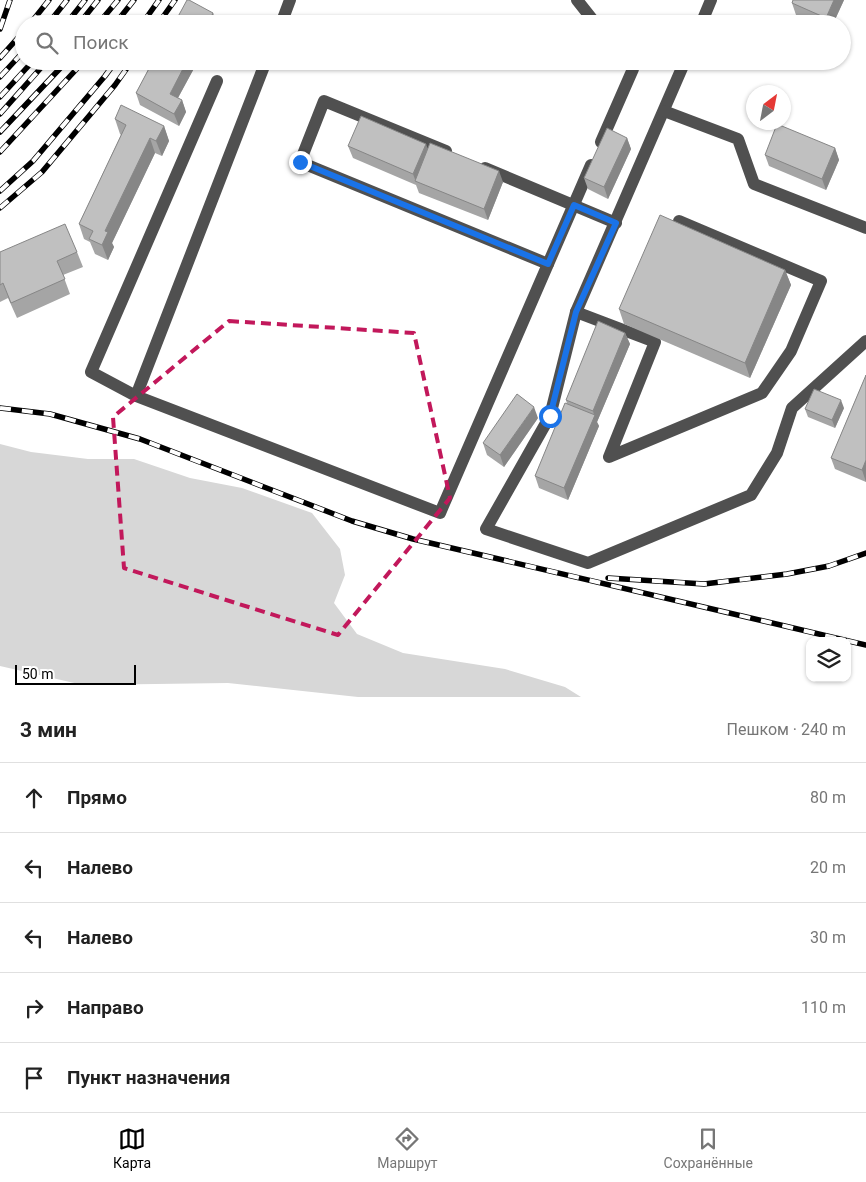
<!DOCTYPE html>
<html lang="ru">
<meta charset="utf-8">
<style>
:root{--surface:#fff;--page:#f2f2f2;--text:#222;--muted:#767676;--line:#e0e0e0;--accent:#000}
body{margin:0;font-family:Roboto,sans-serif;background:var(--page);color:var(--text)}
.controls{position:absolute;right:15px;bottom:15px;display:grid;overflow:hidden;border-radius:10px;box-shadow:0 1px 4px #0004}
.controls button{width:45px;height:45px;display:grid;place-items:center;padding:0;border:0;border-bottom:1px solid var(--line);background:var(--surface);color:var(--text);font:25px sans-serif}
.compass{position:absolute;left:746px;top:85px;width:45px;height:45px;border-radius:50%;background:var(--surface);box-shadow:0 1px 4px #0004;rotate:32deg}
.scale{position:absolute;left:15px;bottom:12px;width:121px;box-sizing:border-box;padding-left:5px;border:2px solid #000;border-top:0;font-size:14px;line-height:18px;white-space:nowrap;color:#000;-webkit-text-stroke:4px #fff;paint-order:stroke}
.stop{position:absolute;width:15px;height:15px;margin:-11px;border:4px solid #1a73e8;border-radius:50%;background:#fff}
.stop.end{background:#1a73e8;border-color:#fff;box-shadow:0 1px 5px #0008}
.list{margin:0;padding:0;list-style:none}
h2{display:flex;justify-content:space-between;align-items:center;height:65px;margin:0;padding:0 20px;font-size:21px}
h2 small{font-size:16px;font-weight:400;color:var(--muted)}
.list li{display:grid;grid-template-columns:32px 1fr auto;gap:15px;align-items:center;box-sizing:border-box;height:70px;padding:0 20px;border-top:1px solid var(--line)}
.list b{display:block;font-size:19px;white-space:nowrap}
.list em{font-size:16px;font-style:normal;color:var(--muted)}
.icon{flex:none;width:28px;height:28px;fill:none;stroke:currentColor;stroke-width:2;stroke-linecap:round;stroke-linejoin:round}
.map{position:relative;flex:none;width:866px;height:697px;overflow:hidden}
.search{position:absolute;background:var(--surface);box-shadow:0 1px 4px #0004;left:15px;right:15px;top:15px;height:55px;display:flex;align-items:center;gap:12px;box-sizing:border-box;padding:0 18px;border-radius:28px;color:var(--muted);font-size:19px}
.sheet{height:415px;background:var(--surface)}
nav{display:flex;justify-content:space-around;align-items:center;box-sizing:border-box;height:70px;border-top:1px solid var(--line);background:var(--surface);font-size:14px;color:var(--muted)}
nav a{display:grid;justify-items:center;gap:2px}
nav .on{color:var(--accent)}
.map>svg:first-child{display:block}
</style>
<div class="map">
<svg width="866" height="697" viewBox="0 0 866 697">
<rect width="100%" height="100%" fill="#fff"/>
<polygon fill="#d7d7d7" points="0,444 31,452 88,459 134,459 190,478 242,488 312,513 340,549 345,575 334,603 357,634 403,653 505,669 565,687 581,697 358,697 228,683 83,685 0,666"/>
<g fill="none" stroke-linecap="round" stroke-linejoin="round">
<g stroke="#505050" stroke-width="12">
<polyline points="577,0 596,24"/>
<polyline points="281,24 290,0"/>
<polyline points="701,24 711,0"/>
<polyline points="685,61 576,312 550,416 486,529 588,563 751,495 777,453 792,408 866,341"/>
<polyline points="217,81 91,372 136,396 440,513 591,165"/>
<polyline points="664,111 738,139 754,184 866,228"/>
<polyline points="601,142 633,69 626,61"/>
<polyline points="446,151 324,101 300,162 548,264"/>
<polyline points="485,168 616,223"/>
<polyline points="576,312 655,342 609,457 762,393 791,351 821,281 679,221"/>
<polyline points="136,396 266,61"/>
</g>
<defs>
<g id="rail">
<polyline points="30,24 49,0"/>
<polyline points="48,24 67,0"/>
<polyline points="66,24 85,0"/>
<polyline points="79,24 98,0"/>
<polyline points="98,24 118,0"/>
<polyline points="115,24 134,0"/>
<polyline points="142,24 159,0"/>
<polyline points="158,24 175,0"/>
<polyline points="0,29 10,0"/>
<polyline points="0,58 24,31"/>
<polyline points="0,77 24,51"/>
<polyline points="0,97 33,61"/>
<polyline points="0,114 47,61"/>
<polyline points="0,132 67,61"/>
<polyline points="0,152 84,61"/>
<polyline points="0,191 33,161 105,76 116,61"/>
<polyline points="0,208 42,172 115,85 132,61"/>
<polyline points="0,408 50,414 140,439 352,521 413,539 866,645"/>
<polyline points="608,578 704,584 787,574 829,566 866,553"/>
</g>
</defs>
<use href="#rail" stroke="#000" stroke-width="5.5"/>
<use href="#rail" stroke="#fff" stroke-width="4" stroke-dasharray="11" stroke-linecap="butt"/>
</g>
<g fill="#a5a5a5">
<polygon points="793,0 844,0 833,24 816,24 796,15 792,3"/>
<polygon points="153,61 198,61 178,98 182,100 186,112 179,126 140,105 136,93"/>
<polygon points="115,119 164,126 169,141 162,156 155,153 112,243 114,247 108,260 95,254 90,242 84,239 79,224 121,135 120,134"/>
<polygon points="627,138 631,149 608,199 588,189 584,178"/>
<polygon points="348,146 428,149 503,182 488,220 419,193 416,185 353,158"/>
<polygon points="835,148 839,160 826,190 769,166 765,155"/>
<polygon points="0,252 77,252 83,267 63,275 70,294 17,318 8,298 0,302"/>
<polygon points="785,270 791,285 750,378 624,324 619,309"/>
<polygon points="625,333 630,344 597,422 599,426 568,500 539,488 535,476 567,404 566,400"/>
<polygon points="866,375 866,482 835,469 831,458"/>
<polygon points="844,408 835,428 808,417 805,409"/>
<polygon points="538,418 504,467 487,455 483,443"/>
</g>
<g fill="#868686">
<polygon points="834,0 844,0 833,24 828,24 826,18"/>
<polygon points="213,13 217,24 208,24"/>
<polygon points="187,61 198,61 174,105 170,94"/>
<polygon points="182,100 186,112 179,126 174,114"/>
<polygon points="164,126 169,141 162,156 156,141"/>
<polygon points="150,138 155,153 112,243 114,247 108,260 102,245 105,231"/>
<polygon points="627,138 631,149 608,199 604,187"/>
<polygon points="426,144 430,155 416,182 413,174"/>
<polygon points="835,148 839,160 826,190 822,179"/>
<polygon points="499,171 503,182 488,220 484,209"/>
<polygon points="785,270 791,285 750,378 745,363"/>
<polygon points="625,333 630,344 597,422 599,426 568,500 564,488 594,415 593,411"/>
<polygon points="841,400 844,408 835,428 832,420"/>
<polygon points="534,407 538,418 504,467 500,455"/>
<polygon points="866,460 866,482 862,470"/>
</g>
<g fill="#c0c0c0" stroke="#868686">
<polygon points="187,0 189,0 213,13 208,24 174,24"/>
<polygon points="793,0 834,0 826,18 792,3"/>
<polygon points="153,61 187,61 170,94 182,100 174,114 136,93"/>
<polygon points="121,105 164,126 156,141 150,138 105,231 108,232 102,245 89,239 93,231 79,224 126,125 115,119"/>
<polygon points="361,116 426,144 413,174 348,146"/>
<polygon points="777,124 835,148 822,179 765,155"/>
<polygon points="607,128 627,138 604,187 584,178"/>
<polygon points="430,143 499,171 484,209 415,181"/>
<polygon points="660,215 785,270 745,363 619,309"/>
<polygon points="65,224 77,252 57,261 65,279 11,303 3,283 0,285 0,252"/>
<polygon points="598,321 625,333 593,411 566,400"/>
<polygon points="866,375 866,460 862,470 831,458"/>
<polygon points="814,389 841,400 832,420 805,409"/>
<polygon points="517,394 534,407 500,455 483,443"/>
<polygon points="565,403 595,415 564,488 535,476"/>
</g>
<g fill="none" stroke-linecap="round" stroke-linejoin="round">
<polyline stroke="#1a73e8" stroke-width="6" points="300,162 548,264 574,205 616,223 576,312 550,416"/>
</g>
<path fill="none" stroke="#c2185b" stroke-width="4" stroke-dasharray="10 6" stroke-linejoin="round" d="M229,321L414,333L450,498L338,635L124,568L113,417Z"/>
</svg>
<div class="controls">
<button><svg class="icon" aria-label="layers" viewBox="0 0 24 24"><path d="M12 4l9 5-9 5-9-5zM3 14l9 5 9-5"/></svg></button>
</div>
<svg class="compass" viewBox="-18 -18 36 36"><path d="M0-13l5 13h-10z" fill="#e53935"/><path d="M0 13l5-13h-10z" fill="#767676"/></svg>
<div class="scale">50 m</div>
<div class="stop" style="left:550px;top:416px"></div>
<div class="stop end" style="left:300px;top:162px"></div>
<div class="search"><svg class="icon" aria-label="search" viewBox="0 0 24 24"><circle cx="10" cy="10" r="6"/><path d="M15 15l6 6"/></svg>Поиск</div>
</div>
<section class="sheet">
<h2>3 мин<small>Пешком · 240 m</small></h2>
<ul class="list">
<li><svg class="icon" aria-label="ahead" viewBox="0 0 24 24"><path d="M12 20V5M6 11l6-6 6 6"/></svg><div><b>Прямо</b></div><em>80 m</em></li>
<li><svg class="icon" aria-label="left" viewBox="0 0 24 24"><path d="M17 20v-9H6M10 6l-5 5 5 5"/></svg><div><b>Налево</b></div><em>20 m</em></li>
<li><svg class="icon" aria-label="left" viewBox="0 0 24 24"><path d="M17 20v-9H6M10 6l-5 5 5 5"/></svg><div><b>Налево</b></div><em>30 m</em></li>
<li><svg class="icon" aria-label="right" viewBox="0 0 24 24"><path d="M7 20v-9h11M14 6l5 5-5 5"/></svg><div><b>Направо</b></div><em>110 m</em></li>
<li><svg class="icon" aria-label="arrive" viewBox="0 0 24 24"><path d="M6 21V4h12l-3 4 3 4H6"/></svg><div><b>Пункт назначения</b></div></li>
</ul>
</section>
<nav>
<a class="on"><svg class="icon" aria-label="map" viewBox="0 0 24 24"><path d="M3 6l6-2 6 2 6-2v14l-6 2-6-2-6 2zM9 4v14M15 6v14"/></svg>Карта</a>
<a><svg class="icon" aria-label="directions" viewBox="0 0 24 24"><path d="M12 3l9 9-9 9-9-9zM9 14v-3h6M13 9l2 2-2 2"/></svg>Маршрут</a>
<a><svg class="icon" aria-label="saved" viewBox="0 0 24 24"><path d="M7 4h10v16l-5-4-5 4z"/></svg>Сохранённые</a>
</nav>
